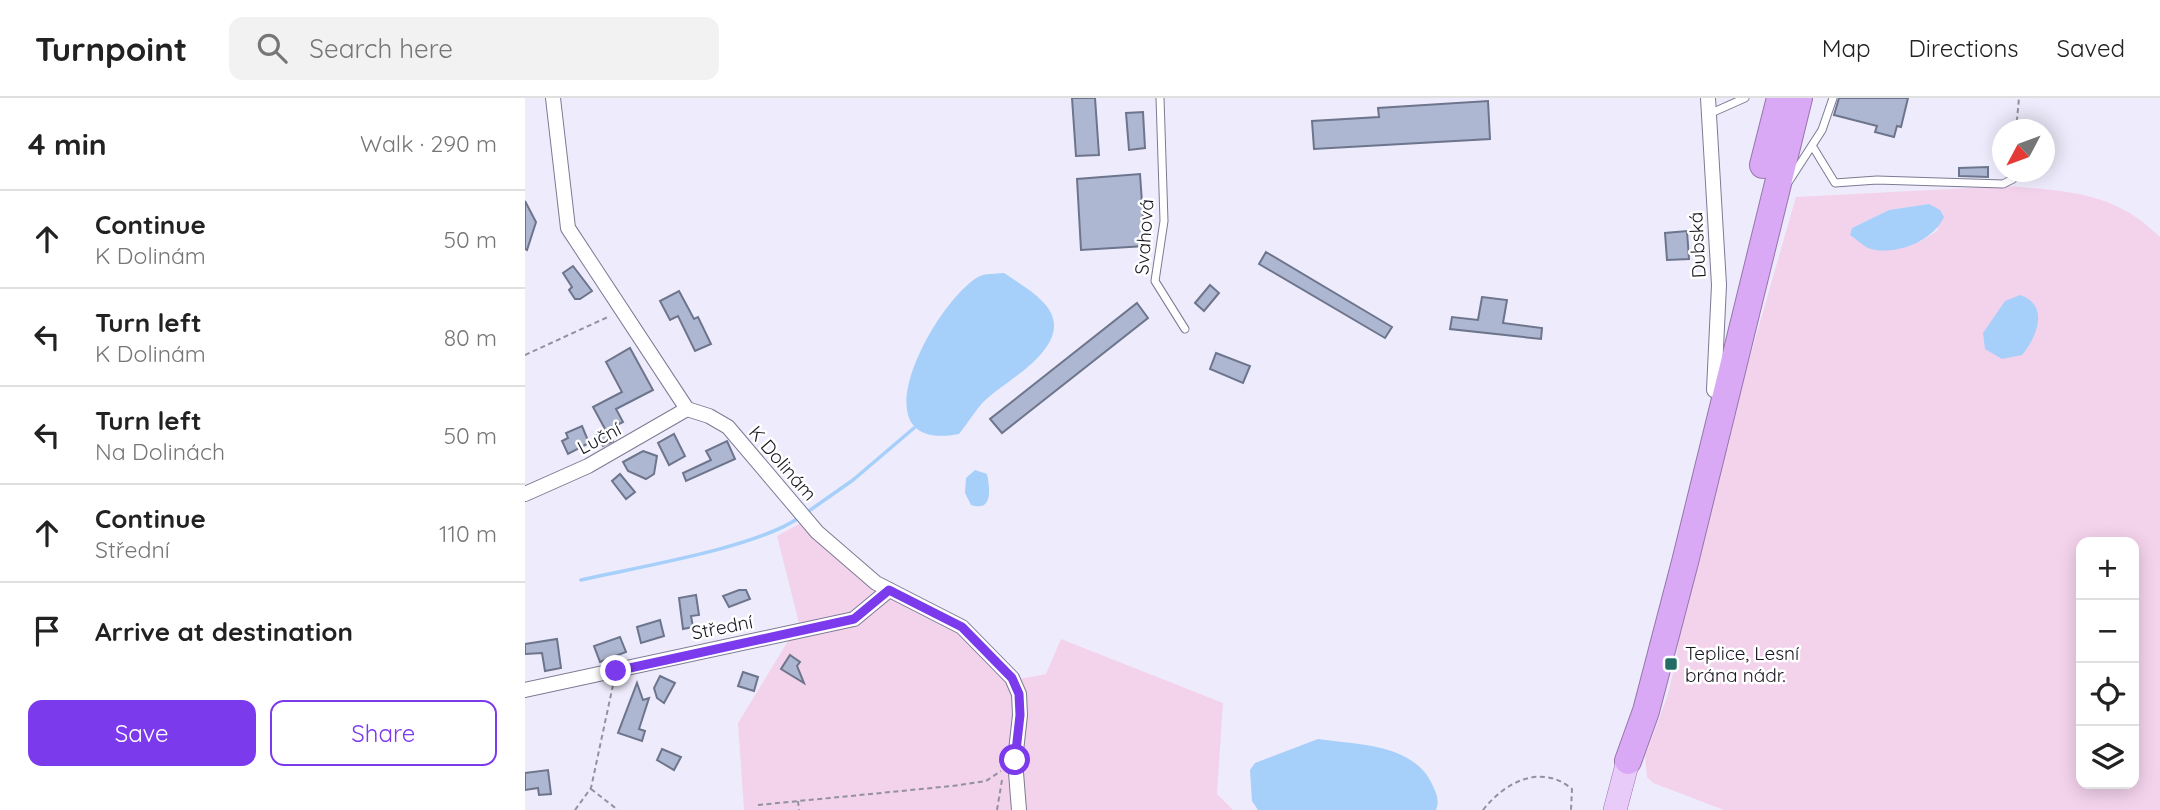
<!DOCTYPE html>
<meta charset="utf-8">
<style>
:root{--surface:#fff;--page:#f2f2f2;--text:#222;--muted:#767676;--line:#e0e0e0;--accent:#7c3aed}
body{margin:0;font-family:Quicksand,sans-serif;background:var(--page);color:var(--text)}
.controls{position:absolute;right:21px;bottom:21px;display:grid;overflow:hidden;border-radius:14px;box-shadow:0 4px 18px #0003}
.controls button{width:63px;height:63px;display:grid;place-items:center;padding:0;border:0;border-bottom:2px solid var(--line);background:var(--surface);color:var(--text);font:35px sans-serif}
.compass{position:absolute;left:1467px;top:21px;width:63px;height:63px;border-radius:50%;background:var(--surface);box-shadow:0 4px 18px #0003;rotate:229deg}
.stop{position:absolute;width:21px;height:21px;margin:-16px;border:5px solid #7c3aed;border-radius:50%;background:#fff}
.stop.end{background:#7c3aed;border-color:#fff;box-shadow:0 2px 7px #0008}
.list{margin:0;padding:0;list-style:none}
h2{display:flex;justify-content:space-between;align-items:center;height:91px;margin:0;padding:0 28px;font-size:30px}
h2 small{font-size:23px;font-weight:400;color:var(--muted)}
.list li{display:grid;grid-template-columns:46px 1fr auto;gap:21px;align-items:center;box-sizing:border-box;height:98px;padding:0 28px;border-top:2px solid var(--line)}
.list b{display:block;font-size:26px;white-space:nowrap}
.list p{margin:0;font-size:23px;white-space:nowrap;color:var(--muted)}
.list em{font-size:23px;font-style:normal;color:var(--muted)}
.actions{display:flex;gap:14px;padding:21px 28px}
.actions a{flex:1;padding:16px 0;border:2px solid var(--accent);border-radius:14px;text-align:center;font-size:24px;color:var(--accent)}
.actions .main{background:var(--accent);color:#fff}
.icon{flex:none;width:38px;height:38px;fill:none;stroke:currentColor;stroke-width:2;stroke-linecap:round;stroke-linejoin:round}
.map{position:relative;flex:none;width:1635px;height:712px;overflow:hidden}
header{display:flex;align-items:center;gap:42px;box-sizing:border-box;height:98px;padding:0 35px;background:var(--surface);border-bottom:2px solid var(--line)}
header strong{font-size:33px}
nav{display:flex;gap:38px;margin-inline-start:auto;font-size:24px}
.search{width:490px;height:63px;background:var(--page);display:flex;align-items:center;gap:18px;box-sizing:border-box;padding:0 24px;border-radius:14px;color:var(--muted);font-size:26px}
main{display:flex}
aside{flex:1;background:var(--surface)}
.map>svg:first-child{display:block}
</style>
<header>
<strong>Turnpoint</strong>
<div class="search"><svg class="icon" aria-label="search" viewBox="0 0 24 24"><circle cx="10" cy="10" r="6"/><path d="M15 15l6 6"/></svg>Search here</div>
<nav><a>Map</a><a>Directions</a><a>Saved</a></nav>
</header>
<main>
<aside>
<h2>4 min<small>Walk · 290 m</small></h2>
<ul class="list">
<li><svg class="icon" aria-label="ahead" viewBox="0 0 24 24"><path d="M12 20V5M6 11l6-6 6 6"/></svg><div><b>Continue</b><p>K Dolinám</p></div><em>50 m</em></li>
<li><svg class="icon" aria-label="left" viewBox="0 0 24 24"><path d="M17 20v-9H6M10 6l-5 5 5 5"/></svg><div><b>Turn left</b><p>K Dolinám</p></div><em>80 m</em></li>
<li><svg class="icon" aria-label="left" viewBox="0 0 24 24"><path d="M17 20v-9H6M10 6l-5 5 5 5"/></svg><div><b>Turn left</b><p>Na Dolinách</p></div><em>50 m</em></li>
<li><svg class="icon" aria-label="ahead" viewBox="0 0 24 24"><path d="M12 20V5M6 11l6-6 6 6"/></svg><div><b>Continue</b><p>Střední</p></div><em>110 m</em></li>
<li><svg class="icon" aria-label="arrive" viewBox="0 0 24 24"><path d="M6 21V4h12l-3 4 3 4H6"/></svg><div><b>Arrive at destination</b></div></li>
</ul>
<div class="actions"><a class="main">Save</a><a>Share</a></div>
</aside>
<div class="map">
<svg width="1635" height="712" viewBox="0 0 1635 712">
<rect width="100%" height="100%" fill="#eeecfc"/>
<g fill="#f3d3ec" fill-rule="evenodd">
<path d="M1483,88C1543,93 1590,94 1635,139V712H1199L1128,685L1122,679L1120,658L1142,599L1151,563L1157,518L1197,356L1271,99ZM1405,106L1413,132C1385,153 1353,159 1325,137L1327,130L1364,112ZM1556,444H1609V686H1556Z"/>
<polygon points="274,426 350,492 433,533 483,583 521,576 536,541 698,605 692,696 708,712 219,712 213,625 274,525 252,438"/>
</g>
<g fill="#a6cffa">
<path d="M1404,106L1415,112L1419,119C1408,143 1370,159 1343,150C1337,147 1331,141 1325,137L1327,130L1364,112Z"/>
<path d="M479,175C492,184 508,193 518,204C555,242 489,278 465,298C453,307 444,324 434,336C328,356 408,206 453,179C460,175 471,176 479,175Z"/>
<path d="M1495,197C1525,207 1512,239 1497,257L1477,261L1460,251L1458,235L1480,203Z"/>
<path d="M450,372L462,376C465,391 468,414 446,407L440,395L441,380Z"/>
<path d="M793,641C831,647 888,645 907,686C911,695 915,702 911,712H733L727,703L725,672L730,665Z"/>
</g>
<g fill="none" stroke-linecap="round" stroke-linejoin="round">
<g stroke="#a6cffa" stroke-width="3.5">
<polyline points="281,415 328,382 389,330"/>
<path d="M56,482C112,469 232,450 275,419"/>
</g>
</g>
<g fill="#aeb7d1" stroke="#6d758c" stroke-width="2">
<polygon points="547,0 570,0 574,57 551,58"/>
<polygon points="1314,0 1383,0 1376,29 1372,28 1369,39 1350,34 1352,28 1309,17"/>
<polygon points="963,3 965,41 789,51 787,23 854,19 853,10"/>
<polygon points="618,14 620,50 604,52 601,15"/>
<polygon points="1463,69 1463,79 1434,78 1434,70"/>
<polygon points="615,76 620,148 556,152 552,81"/>
<polygon points="0,103 11,124 2,152 0,151"/>
<polygon points="1162,133 1164,161 1142,162 1140,135"/>
<polygon points="741,154 867,229 860,240 734,166"/>
<polygon points="48,168 67,193 55,201 50,201 44,192 47,189 38,175"/>
<polygon points="685,187 694,195 679,213 670,205"/>
<polygon points="154,193 169,221 173,219 186,246 170,253 153,218 145,222 135,203"/>
<polygon points="957,199 982,202 978,225 1017,230 1016,241 925,231 927,219 953,222"/>
<polygon points="612,205 623,220 477,335 465,321"/>
<polygon points="105,250 128,292 91,311 98,324 82,332 88,343 78,348 72,336 80,331 68,309 97,294 81,264"/>
<polygon points="691,255 725,268 718,285 685,271"/>
<polygon points="57,328 64,345 43,356 37,343 43,340 41,335"/>
<polygon points="149,336 160,358 144,367 133,345"/>
<polygon points="202,343 210,361 161,383 158,375 186,362 181,353"/>
<polygon points="118,353 132,358 129,376 121,381 103,373 98,364"/>
<polygon points="95,376 110,394 101,401 87,383"/>
<polygon points="214,492 221,492 225,501 204,509 198,498"/>
<polygon points="171,497 174,517 166,518 168,529 158,531 154,500"/>
<polygon points="135,522 139,538 116,545 112,529"/>
<polygon points="95,539 101,554 75,564 69,548"/>
<polygon points="32,541 36,570 20,573 17,555 0,556 0,546"/>
<polygon points="265,557 275,564 272,568 279,585 256,571"/>
<polygon points="218,574 233,579 229,593 213,588"/>
<polygon points="135,578 150,585 139,605 132,600 129,590"/>
<polygon points="112,585 118,602 124,600 114,631 120,633 117,643 93,635"/>
<polygon points="137,651 156,659 149,672 132,662"/>
<polygon points="23,672 26,696 14,697 13,690 0,692 0,675"/>
</g>
<g fill="none" stroke-linecap="round" stroke-linejoin="round">
<defs>
<g id="lane">
<polyline points="635,0 639,123 630,183 660,231"/>
<polyline points="1184,16 1220,0"/>
<polyline points="1288,49 1310,85 1352,82 1478,86 1488,81 1488,74"/>
<polyline points="1264,83 1297,32 1308,0"/>
</g>
<g id="street">
<polyline points="28,0 43,130 162,311 184,318 203,329 292,434 351,485 437,529 487,580 494,596 495,617 490,662 494,712"/>
<polyline points="1183,0 1194,187 1189,292"/>
<polyline points="0,396 63,368 162,311"/>
<polyline points="0,592 329,521 364,492"/>
</g>
<polyline id="primary" points="1090,712 1103,663"/>
<g id="highway">
<polyline points="1238,67 1255,0"/>
<polyline points="1103,663 1121,613 1160,464 1274,0"/>
</g>
</defs>
<use href="#lane" stroke="#7d7a93" stroke-width="9"/>
<use href="#street" stroke="#7d7a93" stroke-width="16"/>
<use href="#primary" stroke="#9675ab" stroke-width="24"/>
<use href="#highway" stroke="#9675ab" stroke-width="28"/>
<g stroke="#93919e" stroke-width="2" stroke-dasharray="5 3.5" stroke-linecap="butt">
<polyline points="1491,32 1494,0"/>
<polyline points="0,257 85,218"/>
<polyline points="66,691 93,712"/>
<polyline points="273,703 274,712"/>
<polyline points="233,707 427,688 461,683 476,673"/>
<polyline points="50,712 66,690 88,587"/>
<polyline points="472,712 477,682"/>
<path d="M958,712C980,684 1016,665 1047,691L1046,712"/>
</g>
<use href="#lane" stroke="#fff" stroke-width="7"/>
<use href="#street" stroke="#fff" stroke-width="14"/>
<use href="#primary" stroke="#e9cbfa" stroke-width="23"/>
<use href="#highway" stroke="#daa9f6" stroke-width="26"/>
</g>
<g fill="none" stroke-linecap="round" stroke-linejoin="round">
<polyline stroke="#7c3aed" stroke-width="9" points="91,573 329,521 364,492 437,529 487,580 494,596 495,617 490,662"/>
</g>
<rect fill="#246d66" stroke="#fff" stroke-width="2.5" x="1139" y="559" width="14" height="14" rx="3.5"/>
<g text-anchor="middle" dominant-baseline="central" stroke-width="5" stroke-linejoin="round" paint-order="stroke">
<g font-size="19" fill="#17151f" stroke="#fff">
<text transform="translate(619 139) rotate(-86)">Svahová</text>
<text transform="translate(1172 147) rotate(-93)">Dubská</text>
<text transform="translate(74 340) rotate(-28)">Luční</text>
<text transform="translate(258 365) rotate(49)">K Dolinám</text>
<text transform="translate(197 529) rotate(-11)">Střední</text>
</g>
<g font-size="19" fill="#17151f" stroke="#fff" text-anchor="start">
<text x="1160" y="555">Teplice, Lesní<tspan x="1160" dy="22">brána nádr.</tspan></text>
</g>
</g>
</svg>
<div class="controls">
<button>+</button>
<button>−</button>
<button><svg class="icon" aria-label="locate" viewBox="0 0 24 24"><circle cx="12" cy="12" r="6"/><path d="M12 2v4M12 18v4M2 12h4M18 12h4"/></svg></button>
<button><svg class="icon" aria-label="layers" viewBox="0 0 24 24"><path d="M12 4l9 5-9 5-9-5zM3 14l9 5 9-5"/></svg></button>
</div>
<svg class="compass" viewBox="-18 -18 36 36"><path d="M0-13l5 13h-10z" fill="#e53935"/><path d="M0 13l5-13h-10z" fill="#767676"/></svg>
<div class="stop" style="left:490px;top:662px"></div>
<div class="stop end" style="left:91px;top:573px"></div>
</div>
</main>
